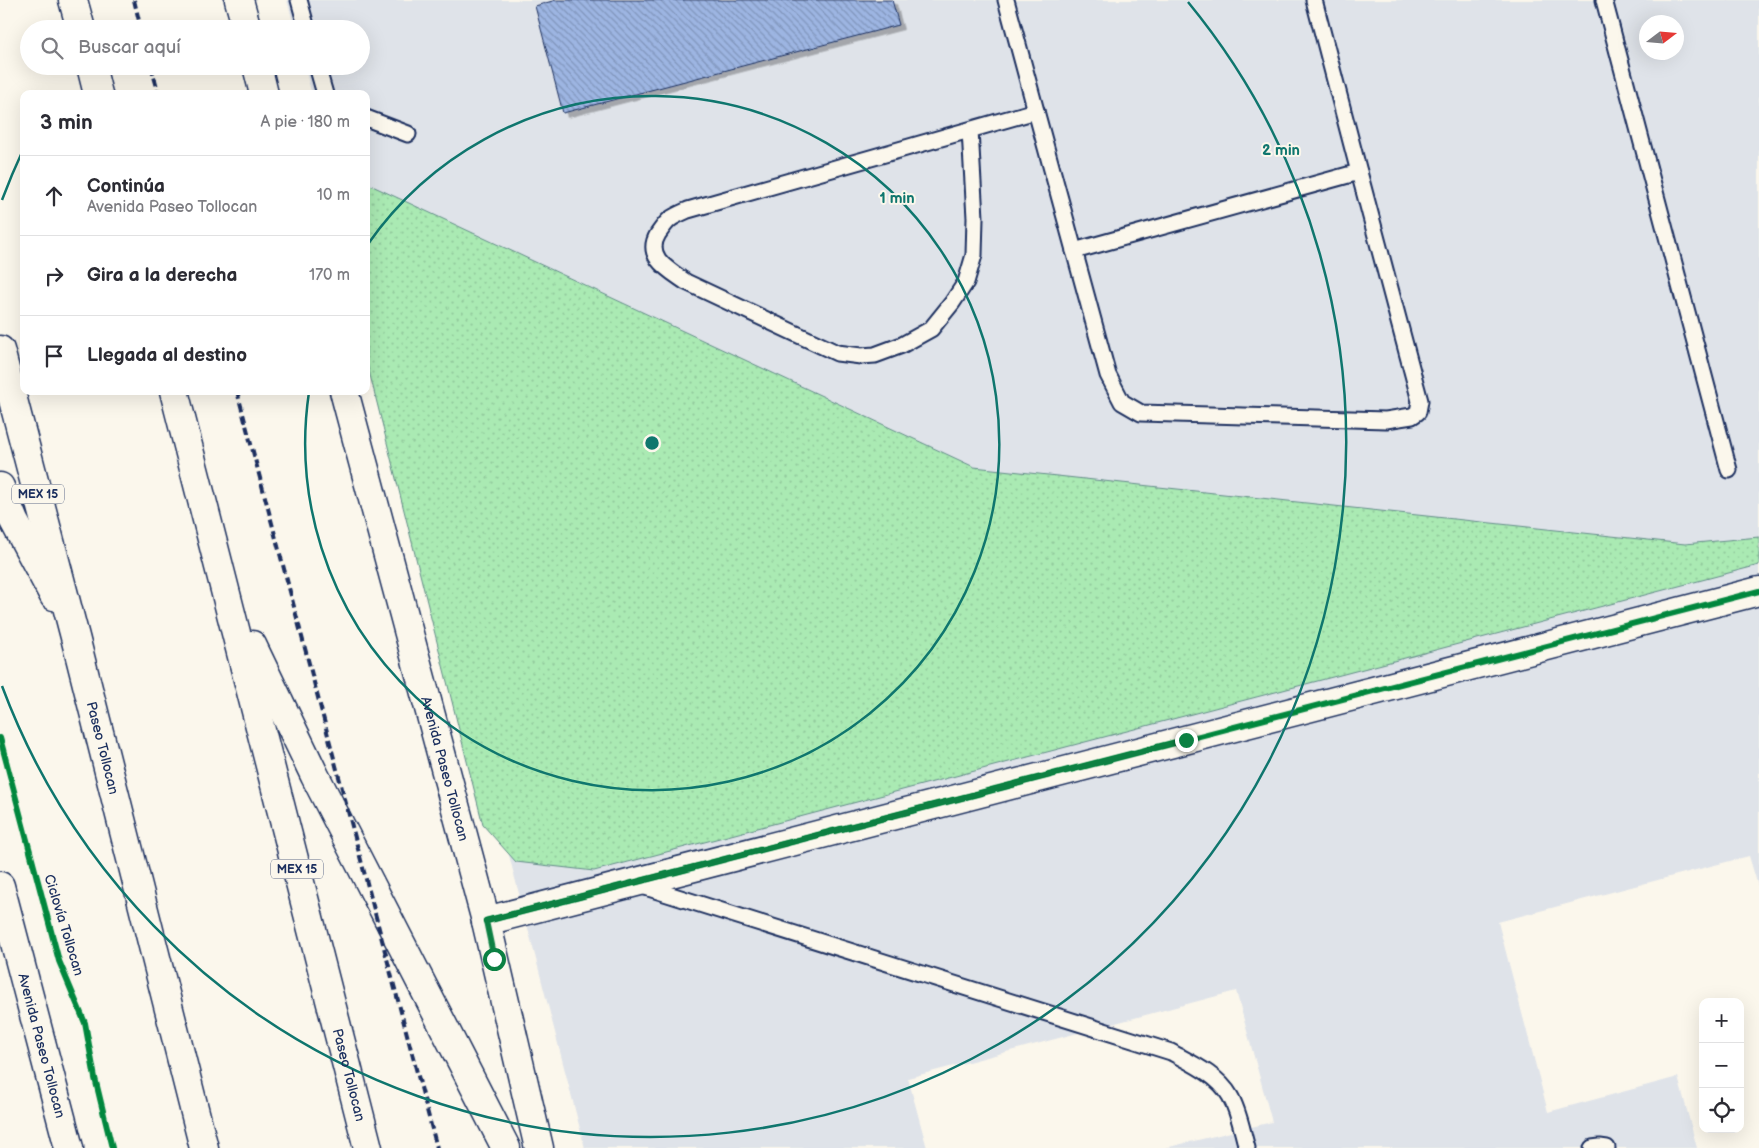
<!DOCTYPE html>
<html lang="es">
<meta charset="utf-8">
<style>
:root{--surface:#fff;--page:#f7f7f7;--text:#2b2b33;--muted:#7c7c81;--line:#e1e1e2}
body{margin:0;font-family:"Balsamiq Sans",sans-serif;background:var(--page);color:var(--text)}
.controls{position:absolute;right:15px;bottom:15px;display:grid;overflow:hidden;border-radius:10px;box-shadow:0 5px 20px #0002}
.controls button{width:45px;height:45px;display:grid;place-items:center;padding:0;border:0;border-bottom:1px solid var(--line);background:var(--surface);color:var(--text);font:25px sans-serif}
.compass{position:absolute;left:1639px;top:15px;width:45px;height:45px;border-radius:50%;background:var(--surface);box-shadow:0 5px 20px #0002;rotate:74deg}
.stop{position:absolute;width:15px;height:15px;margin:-11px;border:4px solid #0b8043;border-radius:50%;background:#fff}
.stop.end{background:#0b8043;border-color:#fff;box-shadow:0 1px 5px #0008}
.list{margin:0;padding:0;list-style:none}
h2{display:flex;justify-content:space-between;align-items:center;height:65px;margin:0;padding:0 20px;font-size:21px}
h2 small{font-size:16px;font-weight:400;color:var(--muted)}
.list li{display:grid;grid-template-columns:32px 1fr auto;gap:15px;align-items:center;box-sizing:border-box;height:80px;padding:0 20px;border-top:1px solid var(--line)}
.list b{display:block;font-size:19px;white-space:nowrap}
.list p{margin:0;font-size:16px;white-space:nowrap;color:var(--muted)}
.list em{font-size:16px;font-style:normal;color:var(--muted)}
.icon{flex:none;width:28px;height:28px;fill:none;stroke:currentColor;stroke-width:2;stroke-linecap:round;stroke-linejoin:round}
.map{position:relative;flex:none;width:1759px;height:1148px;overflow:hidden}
.search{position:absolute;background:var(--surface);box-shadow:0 5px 20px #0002;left:20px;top:20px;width:350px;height:55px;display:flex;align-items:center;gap:12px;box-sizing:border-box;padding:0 18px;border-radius:28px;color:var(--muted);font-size:19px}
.panel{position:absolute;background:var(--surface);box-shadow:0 5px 20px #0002;left:20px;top:90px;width:350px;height:305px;border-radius:10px}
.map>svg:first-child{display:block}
</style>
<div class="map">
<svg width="1759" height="1148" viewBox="0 0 1759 1148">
<defs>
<pattern id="grass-dots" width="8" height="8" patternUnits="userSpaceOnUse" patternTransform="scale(1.25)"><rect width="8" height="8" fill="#aaeab3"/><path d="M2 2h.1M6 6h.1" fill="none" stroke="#92c99c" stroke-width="1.8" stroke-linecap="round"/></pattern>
<pattern id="building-back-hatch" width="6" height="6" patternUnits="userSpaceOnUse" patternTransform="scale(1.25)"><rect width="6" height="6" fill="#9db5e2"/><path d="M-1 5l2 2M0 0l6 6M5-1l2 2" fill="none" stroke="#7f94ba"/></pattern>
<filter id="shadow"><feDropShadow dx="4.5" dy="4.5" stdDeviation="0" flood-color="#0004"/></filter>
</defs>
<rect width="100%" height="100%" fill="#fbf7ec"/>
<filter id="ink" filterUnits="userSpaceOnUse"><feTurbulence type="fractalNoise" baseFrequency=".02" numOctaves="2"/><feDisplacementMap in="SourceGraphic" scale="10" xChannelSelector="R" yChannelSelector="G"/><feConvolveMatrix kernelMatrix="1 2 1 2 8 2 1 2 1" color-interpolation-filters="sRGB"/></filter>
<g filter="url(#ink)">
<path fill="#dfe3e9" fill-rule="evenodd" d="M287,0H1759V889L1749,856L1498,922L1548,1112L1678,1077L1697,1148H1165L1272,1122L1236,991L908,1078L927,1148H585L366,304V94H312L304,66H361V29H295ZM1646,22H1676V52H1646Z"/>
<polygon fill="url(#grass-dots)" stroke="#628c88" points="366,183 974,467 1685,544 1759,537 1759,565 594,871 516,862 483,825 366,359"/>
<polygon fill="url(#building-back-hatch)" stroke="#1b2f5e" filter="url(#shadow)" points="556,0 892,0 899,25 563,113 535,6"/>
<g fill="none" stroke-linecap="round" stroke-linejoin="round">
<defs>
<g id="lane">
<polyline points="299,0 307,29"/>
<polyline points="1604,0 1729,470"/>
<polyline points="317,66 325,94"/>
<polyline points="1036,111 1108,375 1122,402 1141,413 1386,420 1412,416 1418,412 1420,401 1359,172"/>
<polyline points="366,118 408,134"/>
<path d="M970,130L975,218L974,255L966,282L952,303L931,329L902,345L875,355L861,356L837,353L686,282C669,270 644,257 658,234C669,218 670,218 688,210L1036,111L1006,0"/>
<polyline points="1074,251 1359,172 1314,0"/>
<path d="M639,885L1171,1052C1191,1063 1218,1075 1230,1096C1239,1111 1242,1131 1247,1148"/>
<polyline points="1592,1148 1600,1147 1607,1148"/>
</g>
<polyline id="street" points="486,921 1759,591"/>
<g id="secondary">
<polyline points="239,0 247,29"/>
<polyline points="257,66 264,94"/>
<path id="s1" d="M344,391L486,921L539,1148"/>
<path id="s2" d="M0,886L69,1148"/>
</g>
<g id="highway">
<polyline points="73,0 81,29"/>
<polyline points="91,66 98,94"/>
<path id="s3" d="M0,350L75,637L204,1148"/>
<path id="s4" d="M174,391L368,1148"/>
<polyline points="0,487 14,521 54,596"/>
<polyline points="252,645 315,776 506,1148"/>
</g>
</defs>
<use href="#lane" stroke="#1b2f5e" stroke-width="19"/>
<use href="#street" stroke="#1b2f5e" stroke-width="31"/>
<use href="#secondary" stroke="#1b2f5e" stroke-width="31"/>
<use href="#highway" stroke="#1b2f5e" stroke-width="31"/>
<use href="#lane" stroke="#fbf7ec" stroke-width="15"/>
<use href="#street" stroke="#fbf7ec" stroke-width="28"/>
<use href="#secondary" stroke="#fbf7ec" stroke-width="28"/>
<use href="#highway" stroke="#fbf7ec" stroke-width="28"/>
<g stroke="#1b2f5e" stroke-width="4" stroke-dasharray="8 4" stroke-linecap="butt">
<polyline points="134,0 141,29"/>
<polyline points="151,66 159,94"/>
<polyline points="237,391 437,1148"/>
</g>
<defs>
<g id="cycleway">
<polyline points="0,738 59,961 85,1023 95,1078 112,1148"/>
<polyline points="486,921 1759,591"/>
</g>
</defs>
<use href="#cycleway" stroke="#fbf7ec" stroke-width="9"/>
<use href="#cycleway" stroke="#00873e" stroke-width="6"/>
</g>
</g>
<g fill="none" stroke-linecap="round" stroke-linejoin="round" filter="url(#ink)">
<polyline stroke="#0b8043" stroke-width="6" points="494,959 486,921 1186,740"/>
</g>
<g fill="none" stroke="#0f766e" stroke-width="2.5">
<path d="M368 244A347 347 0 1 1 309 392"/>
<path d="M2 200A694 694 0 0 1 23 150M1188 2A694 694 0 1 1 2 686"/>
</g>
<g text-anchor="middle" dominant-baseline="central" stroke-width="4" stroke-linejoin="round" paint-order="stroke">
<g fill="#fbf7ec" stroke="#5e6b89" stroke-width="1">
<rect x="12" y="484.5" width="52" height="19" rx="4"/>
<rect x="271" y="859.5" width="52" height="19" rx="4"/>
</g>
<g font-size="12" font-weight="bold" fill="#1b2f5e">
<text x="38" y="494">MEX 15</text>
<text x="297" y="869">MEX 15</text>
</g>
<g font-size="14" fill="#1b2f5e" stroke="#fbf7ec">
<text stroke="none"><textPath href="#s3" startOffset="411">Paseo Tollocan</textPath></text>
<text stroke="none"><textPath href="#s1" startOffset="391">Avenida Paseo Tollocan</textPath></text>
<text transform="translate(64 925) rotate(73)">Ciclovía Tollocan</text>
<text stroke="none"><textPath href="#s2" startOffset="165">Avenida Paseo Tollocan</textPath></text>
<text stroke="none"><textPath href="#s4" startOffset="706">Paseo Tollocan</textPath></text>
</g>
</g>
<circle cx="652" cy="443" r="8" fill="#0f766e" stroke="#fbf7ec" stroke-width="2.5"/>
<g font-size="15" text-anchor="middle" font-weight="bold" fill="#0f766e" stroke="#fbf7ec" stroke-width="4" stroke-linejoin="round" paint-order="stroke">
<text x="1281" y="155">2 min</text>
<text x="897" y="203">1 min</text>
</g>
</svg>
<div class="controls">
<button>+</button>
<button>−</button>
<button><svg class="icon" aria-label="locate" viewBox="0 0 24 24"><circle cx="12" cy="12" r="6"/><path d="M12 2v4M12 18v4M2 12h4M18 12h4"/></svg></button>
</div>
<svg class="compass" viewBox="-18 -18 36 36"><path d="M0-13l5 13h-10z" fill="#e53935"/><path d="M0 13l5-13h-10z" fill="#7c7c81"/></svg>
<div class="stop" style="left:494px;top:959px"></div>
<div class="stop end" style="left:1186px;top:740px"></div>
<div class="search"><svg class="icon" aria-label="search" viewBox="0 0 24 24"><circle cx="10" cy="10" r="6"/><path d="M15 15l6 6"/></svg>Buscar aquí</div>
<section class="panel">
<h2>3 min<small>A pie · 180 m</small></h2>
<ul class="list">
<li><svg class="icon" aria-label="ahead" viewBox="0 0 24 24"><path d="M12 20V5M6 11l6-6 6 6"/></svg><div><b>Continúa</b><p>Avenida Paseo Tollocan</p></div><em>10 m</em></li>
<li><svg class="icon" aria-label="right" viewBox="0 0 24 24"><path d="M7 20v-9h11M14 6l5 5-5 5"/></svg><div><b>Gira a la derecha</b></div><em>170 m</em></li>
<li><svg class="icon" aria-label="arrive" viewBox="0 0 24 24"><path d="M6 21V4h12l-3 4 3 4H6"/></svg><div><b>Llegada al destino</b></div></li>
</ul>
</section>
</div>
